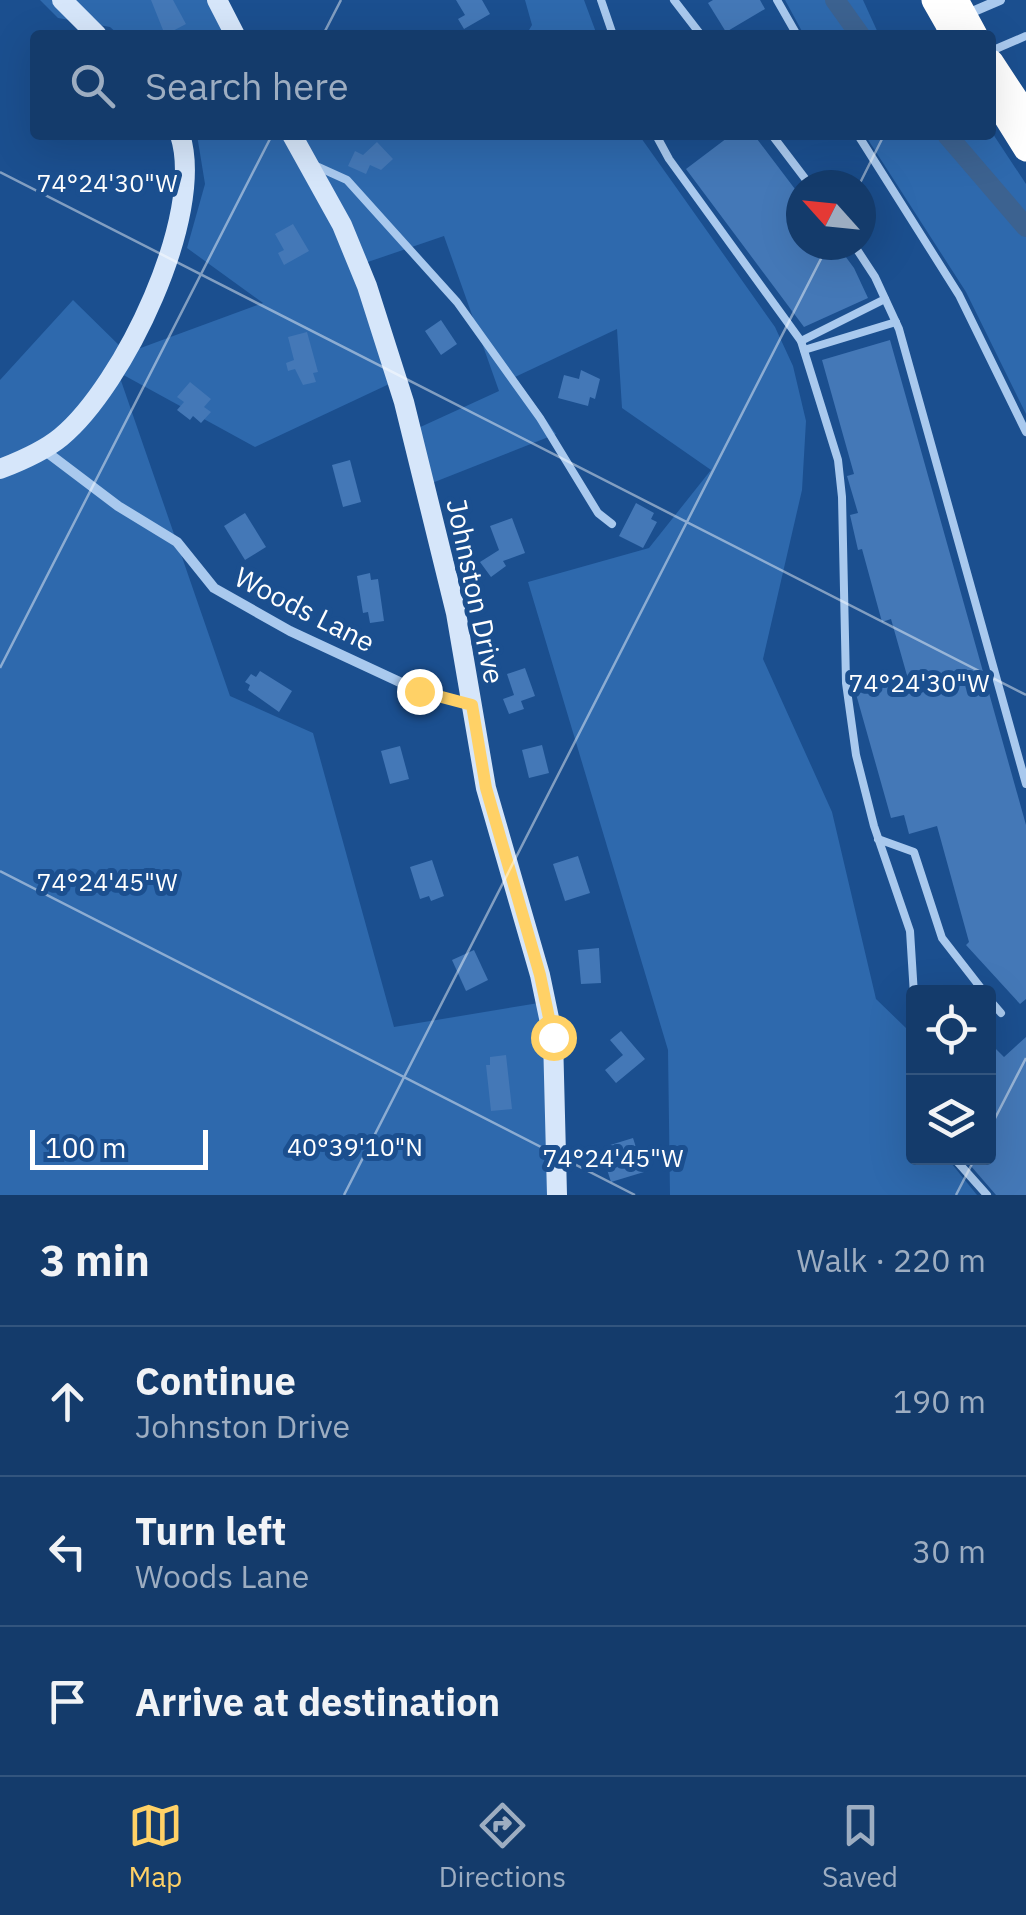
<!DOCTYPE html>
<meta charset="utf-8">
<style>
:root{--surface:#143b6b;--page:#214673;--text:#f1f3f6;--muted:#9dadc1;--line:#33557e;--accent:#ffd166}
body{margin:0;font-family:"IBM Plex Sans",sans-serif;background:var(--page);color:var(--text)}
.controls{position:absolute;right:30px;bottom:30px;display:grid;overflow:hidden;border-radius:10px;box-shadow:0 10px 40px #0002}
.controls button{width:90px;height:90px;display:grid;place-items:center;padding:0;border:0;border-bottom:2px solid var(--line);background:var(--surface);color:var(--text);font:50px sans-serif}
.compass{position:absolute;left:786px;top:170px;width:90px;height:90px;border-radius:50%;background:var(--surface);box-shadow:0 10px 40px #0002;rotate:297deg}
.scale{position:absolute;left:30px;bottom:25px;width:178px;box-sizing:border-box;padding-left:10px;border:5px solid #fff;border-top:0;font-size:28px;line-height:35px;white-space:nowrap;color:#fff;-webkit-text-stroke:8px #1b4f8f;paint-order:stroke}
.stop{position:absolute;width:30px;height:30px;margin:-22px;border:8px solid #ffd166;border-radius:50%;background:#fff}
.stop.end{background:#ffd166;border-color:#fff;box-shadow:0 2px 10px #0008}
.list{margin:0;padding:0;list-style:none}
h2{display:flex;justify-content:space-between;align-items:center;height:130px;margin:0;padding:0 40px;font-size:42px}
h2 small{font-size:32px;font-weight:400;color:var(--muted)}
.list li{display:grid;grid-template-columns:65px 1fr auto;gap:30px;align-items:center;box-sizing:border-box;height:150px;padding:0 40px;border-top:2px solid var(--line)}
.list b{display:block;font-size:38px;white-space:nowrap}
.list p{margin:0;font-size:32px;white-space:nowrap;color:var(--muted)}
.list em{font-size:32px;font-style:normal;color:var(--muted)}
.icon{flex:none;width:55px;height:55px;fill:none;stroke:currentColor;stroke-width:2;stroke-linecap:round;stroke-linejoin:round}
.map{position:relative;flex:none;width:1026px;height:1195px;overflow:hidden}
.search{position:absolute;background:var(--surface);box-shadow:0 10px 40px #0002;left:30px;right:30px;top:30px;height:110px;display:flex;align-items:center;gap:25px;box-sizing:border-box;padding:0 35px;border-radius:10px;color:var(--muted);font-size:38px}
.sheet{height:580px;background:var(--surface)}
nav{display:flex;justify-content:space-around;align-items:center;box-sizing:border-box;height:140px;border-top:2px solid var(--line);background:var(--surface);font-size:28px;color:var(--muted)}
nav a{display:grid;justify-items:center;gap:5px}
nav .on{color:var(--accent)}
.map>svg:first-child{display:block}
</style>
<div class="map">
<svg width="1026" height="1195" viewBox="0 0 1026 1195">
<rect width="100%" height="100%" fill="#1b4f8f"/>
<g fill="#2e69ad">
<polygon points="40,0 207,0 225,35 119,35 110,27 58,18"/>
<polygon points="525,0 584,0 597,35 526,35 532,25"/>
<polygon points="785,0 863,0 879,35 804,35"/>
<polygon points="991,131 1026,184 1026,414 966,292 865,135 991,135"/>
<polygon points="197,135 639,135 775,327 793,366 806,421 802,490 763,659 832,812 876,999 906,1028 913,1113 914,1158 947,1158 977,1195 670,1195 668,1050 528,582 649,548 711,470 622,408 617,329 515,377 556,434 432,483 416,429 499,391 444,236 362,264 402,378 255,447 118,372 230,696 313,733 394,1027 551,1001 561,1195 0,1195 0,380 73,300 127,353 263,303 187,248 205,184"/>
</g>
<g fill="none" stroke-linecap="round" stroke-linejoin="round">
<g stroke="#3c6290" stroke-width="20">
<polyline points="835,0 860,35"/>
<polyline points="947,135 1026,227"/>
</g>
</g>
<g fill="#4478b7">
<polygon points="151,0 173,0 186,24 165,35"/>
<polygon points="456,0 482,0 490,14 464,29 458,19 465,15"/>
<polygon points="713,0 760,0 765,9 726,32 708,3"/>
<polygon points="731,135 754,135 801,197 801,245 837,245 854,268 868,298 804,327 686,169"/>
<polygon points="377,142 393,159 381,170 370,165 366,174 348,166 355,151 363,155"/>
<polygon points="293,224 309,251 284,265 278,253 284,250 275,234"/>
<polygon points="441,320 457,344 441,355 425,331"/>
<polygon points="307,332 318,372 313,373 316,382 303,385 295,369 288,371 286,363 294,360 288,337"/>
<polygon points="890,340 1026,825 1026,999 1020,1004 966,945 969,942 937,826 909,834 904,815 891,818 856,694 908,679 891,619 882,622 862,549 858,550 850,515 858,513 847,476 854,474 822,360"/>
<polygon points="581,370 600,379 595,399 590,397 588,406 558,398 564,375 579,379"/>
<polygon points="190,382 211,399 204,407 211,412 201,423 193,416 190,420 177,410 184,402 177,397"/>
<polygon points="350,460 361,502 343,507 332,465"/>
<polygon points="636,503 654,513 651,519 657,522 643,548 619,536"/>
<polygon points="245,513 266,547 245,560 224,526"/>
<polygon points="512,518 525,553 503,561 506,566 491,577 480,562 499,550 490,526"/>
<polygon points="370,573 371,580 378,579 384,621 370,623 368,612 363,613 357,576"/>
<polygon points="525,668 535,696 521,701 524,709 509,714 503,699 514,695 507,674"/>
<polygon points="260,671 292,691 279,712 248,690 250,685 245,682 251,674 256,677"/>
<polygon points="542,745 549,773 529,778 522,750"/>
<polygon points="400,746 409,779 390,784 381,751"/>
<polygon points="578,856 590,893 565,901 553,864"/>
<polygon points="432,860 444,896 431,901 429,896 420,899 410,867"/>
<polygon points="599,948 601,983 581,984 578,950"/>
<polygon points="474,950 488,980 466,991 452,960"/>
<polygon points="621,1031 645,1059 616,1083 605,1070 623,1055 610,1040"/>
<polygon points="1026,1037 1026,1195 996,1195 964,1158 988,1158 988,1053 995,1048 1004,1057"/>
<polygon points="506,1055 512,1109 491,1111 486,1065 490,1065 490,1057"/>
<polygon points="633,1138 644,1172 611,1182 604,1160 611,1158 607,1146"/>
</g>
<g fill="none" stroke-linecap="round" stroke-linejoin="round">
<g stroke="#a9c9ee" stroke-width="8">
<polyline points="601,0 613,35"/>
<polyline points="674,0 701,35"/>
<polyline points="777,0 797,35"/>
<polyline points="991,51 1026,36"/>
<polyline points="656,135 669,159 801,341 838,460 842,497 846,683 856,755 874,826 910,931 914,995"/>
<polyline points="772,135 810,185"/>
<polyline points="858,135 959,295 1026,432"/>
<polyline points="316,166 347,180 457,302 540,418 598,513 612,524"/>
<polyline points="854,245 875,277 899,329 1026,784"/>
<polyline points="801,341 885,299"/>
<polyline points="804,350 896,322"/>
<polyline points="878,839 914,852 942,938 984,992"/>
<polyline points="988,998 1001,1013"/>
<polyline points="954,1158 987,1195"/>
</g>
<g stroke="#a9c9ee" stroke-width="10">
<polyline points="965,15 1000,0"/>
<polyline points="44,450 118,506 177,542 214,588 290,631 419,691 472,705"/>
</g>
<g stroke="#d6e6fa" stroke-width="20">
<polyline points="62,0 97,35"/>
<polyline points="217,0 235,35"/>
<polyline points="292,135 342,225 367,286 404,402 456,613 486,788 540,975 553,1037 557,1195"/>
<path d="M0,469C21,461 44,451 61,437C123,386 206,215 180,135"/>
</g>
<g stroke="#fff" stroke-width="25">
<polyline points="934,0 954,35"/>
<polyline points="956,0 975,35"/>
<polyline points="991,62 1026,115"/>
<polyline points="991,93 1026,149"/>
</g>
</g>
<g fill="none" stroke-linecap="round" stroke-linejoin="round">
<polyline stroke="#ffd166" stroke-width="12" points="419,691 472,705 486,788 540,975 553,1037"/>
</g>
<path fill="none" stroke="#fff" stroke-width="2.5" stroke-opacity="0.45" d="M323,35L341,0M935,35L953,0M0,172L1026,695M859,185L884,135M0,668L272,135M0,871L635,1195M988,1132L1026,1058M344,1195L828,245M956,1195L975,1158"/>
<g text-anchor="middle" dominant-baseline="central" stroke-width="10" stroke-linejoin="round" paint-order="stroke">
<g font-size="28" fill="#fff" stroke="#1b4f8f">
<text transform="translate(476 591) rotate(78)">Johnston Drive</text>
<text transform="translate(305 609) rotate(27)">Woods Lane</text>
</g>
</g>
<g font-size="25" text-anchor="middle" fill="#fff" stroke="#1b4f8f" stroke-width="10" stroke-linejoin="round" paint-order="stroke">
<text x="107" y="192">74°24'30"W</text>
<text x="919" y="692">74°24'30"W</text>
<text x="107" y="891">74°24'45"W</text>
<text x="355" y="1156">40°39'10"N</text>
<text x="613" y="1167">74°24'45"W</text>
</g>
</svg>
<div class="controls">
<button><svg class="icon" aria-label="locate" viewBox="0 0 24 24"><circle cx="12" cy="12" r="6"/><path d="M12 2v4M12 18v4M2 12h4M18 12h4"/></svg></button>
<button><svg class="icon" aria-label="layers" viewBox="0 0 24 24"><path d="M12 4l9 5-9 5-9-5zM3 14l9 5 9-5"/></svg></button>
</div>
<svg class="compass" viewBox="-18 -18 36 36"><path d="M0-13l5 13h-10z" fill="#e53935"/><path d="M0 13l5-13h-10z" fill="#9dadc1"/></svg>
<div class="scale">100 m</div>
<div class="stop" style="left:553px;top:1037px"></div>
<div class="stop end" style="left:419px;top:691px"></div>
<div class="search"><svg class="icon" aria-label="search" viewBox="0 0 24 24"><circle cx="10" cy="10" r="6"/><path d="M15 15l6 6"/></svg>Search here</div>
</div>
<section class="sheet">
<h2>3 min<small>Walk · 220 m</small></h2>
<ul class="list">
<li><svg class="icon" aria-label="ahead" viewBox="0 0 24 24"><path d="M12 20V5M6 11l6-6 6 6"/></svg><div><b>Continue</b><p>Johnston Drive</p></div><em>190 m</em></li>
<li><svg class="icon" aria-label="left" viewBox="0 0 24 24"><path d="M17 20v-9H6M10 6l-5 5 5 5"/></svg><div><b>Turn left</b><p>Woods Lane</p></div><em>30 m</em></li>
<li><svg class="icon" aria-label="arrive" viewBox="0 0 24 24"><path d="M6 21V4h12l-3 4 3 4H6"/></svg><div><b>Arrive at destination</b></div></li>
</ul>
</section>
<nav>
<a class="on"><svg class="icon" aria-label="map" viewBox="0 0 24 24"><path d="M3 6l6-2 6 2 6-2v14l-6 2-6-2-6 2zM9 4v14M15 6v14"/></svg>Map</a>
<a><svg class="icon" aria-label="directions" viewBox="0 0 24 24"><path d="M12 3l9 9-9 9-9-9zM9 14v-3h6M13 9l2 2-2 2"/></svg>Directions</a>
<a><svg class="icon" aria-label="saved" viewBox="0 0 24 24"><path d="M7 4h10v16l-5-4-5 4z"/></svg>Saved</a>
</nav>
